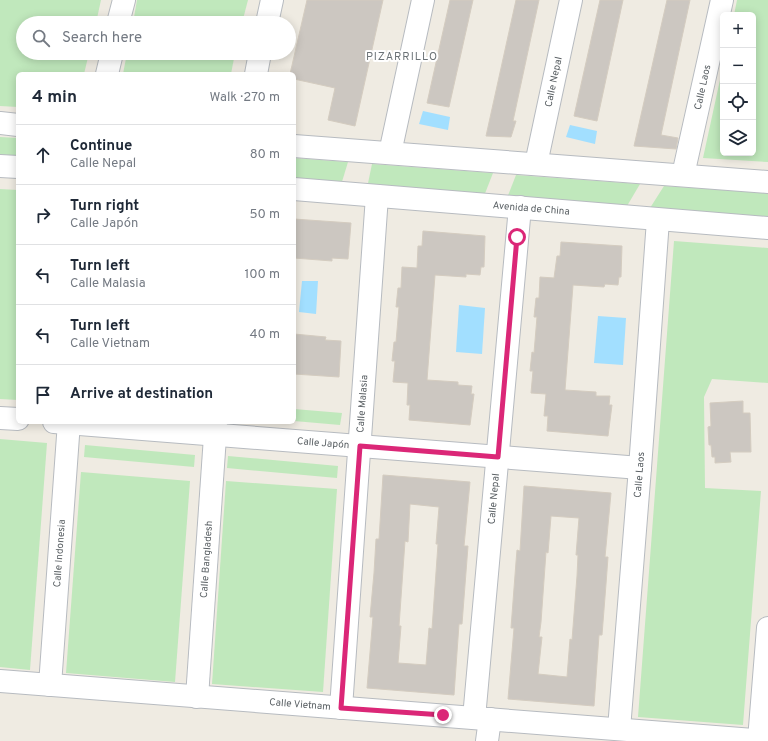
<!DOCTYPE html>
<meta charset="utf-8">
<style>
:root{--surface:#fff;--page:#f6f6f7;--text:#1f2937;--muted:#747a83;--line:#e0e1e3}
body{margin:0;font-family:Overpass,sans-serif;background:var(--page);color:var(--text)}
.controls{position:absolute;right:12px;top:12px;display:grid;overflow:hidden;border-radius:6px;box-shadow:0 2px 10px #0003}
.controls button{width:36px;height:36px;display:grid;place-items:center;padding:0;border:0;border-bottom:1px solid var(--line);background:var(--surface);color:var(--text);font:20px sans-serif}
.stop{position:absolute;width:12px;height:12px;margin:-9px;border:3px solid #db2777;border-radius:50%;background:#fff}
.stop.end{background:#db2777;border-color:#fff;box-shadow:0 1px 4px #0008}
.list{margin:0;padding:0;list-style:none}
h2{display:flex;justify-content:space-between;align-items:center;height:52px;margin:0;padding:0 16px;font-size:17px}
h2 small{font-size:13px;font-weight:400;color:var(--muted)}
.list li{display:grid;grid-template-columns:26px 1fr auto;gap:12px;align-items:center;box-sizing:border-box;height:60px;padding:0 16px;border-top:1px solid var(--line)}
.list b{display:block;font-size:15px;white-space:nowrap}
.list p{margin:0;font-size:13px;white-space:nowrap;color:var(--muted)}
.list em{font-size:13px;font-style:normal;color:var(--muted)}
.icon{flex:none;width:22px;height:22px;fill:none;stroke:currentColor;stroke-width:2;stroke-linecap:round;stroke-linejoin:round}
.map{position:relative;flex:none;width:768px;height:741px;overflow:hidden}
.search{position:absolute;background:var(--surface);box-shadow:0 2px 10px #0003;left:16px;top:16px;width:280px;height:44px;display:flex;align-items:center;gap:10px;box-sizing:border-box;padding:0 14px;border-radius:22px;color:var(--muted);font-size:15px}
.panel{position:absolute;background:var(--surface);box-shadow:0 2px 10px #0003;left:16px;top:72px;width:280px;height:352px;border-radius:6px}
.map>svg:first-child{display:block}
</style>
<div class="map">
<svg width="768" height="741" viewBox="0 0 768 741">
<rect width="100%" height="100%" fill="#efebe2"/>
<g fill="#c0e8bc">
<polygon points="0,0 101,0 96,23 23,23 23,53 89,53 84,74 18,74 18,107 0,106"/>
<polygon points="137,0 248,0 242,23 133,23"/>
<polygon points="737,0 768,0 768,162 703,158 723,66 723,153 753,153 753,15 734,15"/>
<polygon points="127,53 235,53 231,74 123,74"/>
<polygon points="0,137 18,138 18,160 0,159"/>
<polygon points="294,158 348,162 341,185 294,181"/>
<polygon points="372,164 493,173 484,196 367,188"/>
<polygon points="516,175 640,184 627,206 507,198"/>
<polygon points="664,186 768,193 768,217 650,208"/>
<polygon points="0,189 18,190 18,400 0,399"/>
<polygon points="674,241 768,248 768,383 712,379 704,397 705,488 761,491 743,725 638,717"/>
<polygon points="294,409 342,413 340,425 294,421"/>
<polygon points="0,439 47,443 30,670 0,667"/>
<polygon points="85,445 195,455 194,467 84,457"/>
<polygon points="228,456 338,466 337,478 227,468"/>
<polygon points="81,472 190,481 175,682 66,673"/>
<polygon points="226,481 337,489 323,692 212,684"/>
</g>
<g fill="#a2dfff">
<polygon points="423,111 450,117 448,130 419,124"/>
<polygon points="570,125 597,131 595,144 566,137"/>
<polygon points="302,281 318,281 316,314 299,312"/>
<polygon points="459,305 485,308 482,354 456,352"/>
<polygon points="598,316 626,318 623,365 594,363"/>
</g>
<g fill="#ccc7c1" stroke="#d4ccc0" fill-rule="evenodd">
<polygon points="307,0 383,0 355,126 328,120 335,88 294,79 294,74 290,74"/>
<polygon points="450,0 473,0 449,107 427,103"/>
<polygon points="516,0 539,0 513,121 516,121 511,137 486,136"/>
<polygon points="600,0 623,0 597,121 574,116"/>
<polygon points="667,0 690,0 661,135 678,138 676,149 634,146"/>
<polygon points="294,219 351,223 348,259 332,258 332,261 294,258"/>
<polygon points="423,231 485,236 484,267 481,267 480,275 466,274 466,277 435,275 427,380 458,382 458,385 472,386 471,394 474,394 470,425 409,420 410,405 407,405 408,383 393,382 395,361 392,361 394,342 396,342 399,307 396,307 398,288 401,288 402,267 417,268 418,246 422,246"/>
<polygon points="561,242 622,246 621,277 619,277 618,285 605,284 604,287 573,285 566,377 565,390 596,392 596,396 610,396 609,405 612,405 608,436 547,431 548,416 544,416 546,394 531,393 533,371 530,371 532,352 534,353 537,317 534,317 536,298 539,298 540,277 554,278 557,256 560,256"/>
<polygon points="294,334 326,337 325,340 341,341 339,377 294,374"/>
<polygon points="743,401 743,413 750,413 751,452 730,452 731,462 715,463 715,457 712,457 711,445 709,445 708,427 711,426 710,403"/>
<path d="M383,475L470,482L464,546H468L462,624H459L454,695L367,688L373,617H370L374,573L376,539H379ZM410,504L439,507L436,544H438L432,629L429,628L426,665L398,663L401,626H399L405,541L408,542Z"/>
<path d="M524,486L611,493L605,557H608L606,584L602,635H599L594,706L508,699L514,628H511L516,562L517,550L520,551ZM551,516L579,518L576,555H578L577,576L572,640L570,639L567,677L538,674L542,637H539L541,622L546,552L548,553Z"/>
</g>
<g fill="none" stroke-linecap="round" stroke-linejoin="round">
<defs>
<g id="minor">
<polyline points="118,23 124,0"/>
<polyline points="267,23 272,0"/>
<polyline points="107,74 112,53"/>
<polyline points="256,74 260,53"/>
<polyline points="0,123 18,125"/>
<polyline points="294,146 768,182"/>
<polyline points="390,153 423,0"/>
<path id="s1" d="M536,164L571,0"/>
<polyline points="0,166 18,167"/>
<path id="s2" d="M683,175L722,0"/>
<path id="s3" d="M294,189L768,228"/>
<polyline points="0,418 18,419"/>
<path id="s4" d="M54,422L640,468"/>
<path id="s5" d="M0,681L768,741"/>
<path id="s6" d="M50,685L69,422"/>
<path id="s7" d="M197,697L216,422"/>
<path id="s8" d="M341,708L377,196"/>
<path id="s9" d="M474,718L520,207"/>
<path id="s10" d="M619,729L640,468L658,220"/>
<polyline points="759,740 768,628"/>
<polyline points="487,741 490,719"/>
</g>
</defs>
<use href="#minor" stroke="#b7bbc0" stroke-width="24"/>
<use href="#minor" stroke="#fff" stroke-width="22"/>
</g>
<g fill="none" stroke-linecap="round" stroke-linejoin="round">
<polyline stroke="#db2777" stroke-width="5" points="443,715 341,708 360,446 498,457 517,237"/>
</g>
<g text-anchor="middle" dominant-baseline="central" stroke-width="4" stroke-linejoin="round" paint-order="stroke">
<g font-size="10" fill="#5a6064" stroke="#fff">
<text stroke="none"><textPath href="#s1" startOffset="84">Calle Nepal</textPath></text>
<text stroke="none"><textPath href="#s2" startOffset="90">Calle Laos</textPath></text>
<text stroke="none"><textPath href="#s3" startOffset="238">Avenida de China</textPath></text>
<text stroke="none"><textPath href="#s8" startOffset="305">Calle Malasia</textPath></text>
<text stroke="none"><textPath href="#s4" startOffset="270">Calle Japón</textPath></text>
<text stroke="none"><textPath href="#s10" startOffset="255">Calle Laos</textPath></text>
<text stroke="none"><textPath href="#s9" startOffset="220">Calle Nepal</textPath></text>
<text stroke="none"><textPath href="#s6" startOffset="132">Calle Indonesia</textPath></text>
<text stroke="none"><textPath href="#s7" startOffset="138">Calle Bangladesh</textPath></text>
<text stroke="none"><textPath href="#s5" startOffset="301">Calle Vietnam</textPath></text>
</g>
<g font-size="11" letter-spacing="1" fill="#6b7276" stroke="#fff">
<text x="402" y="57">PIZARRILLO</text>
</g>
</g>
</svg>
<div class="controls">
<button>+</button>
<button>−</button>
<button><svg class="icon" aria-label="locate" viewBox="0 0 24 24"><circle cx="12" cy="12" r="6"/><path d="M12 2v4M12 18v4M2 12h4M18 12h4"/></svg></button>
<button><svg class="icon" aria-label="layers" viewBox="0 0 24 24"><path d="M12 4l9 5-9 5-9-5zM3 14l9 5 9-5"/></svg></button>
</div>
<div class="stop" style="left:517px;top:237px"></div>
<div class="stop end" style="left:443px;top:715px"></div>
<div class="search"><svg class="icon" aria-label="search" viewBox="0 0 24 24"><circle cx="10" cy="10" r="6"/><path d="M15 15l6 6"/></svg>Search here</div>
<section class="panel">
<h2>4 min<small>Walk · 270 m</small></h2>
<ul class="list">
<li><svg class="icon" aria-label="ahead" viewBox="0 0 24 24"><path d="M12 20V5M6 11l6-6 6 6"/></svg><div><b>Continue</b><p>Calle Nepal</p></div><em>80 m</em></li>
<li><svg class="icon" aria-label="right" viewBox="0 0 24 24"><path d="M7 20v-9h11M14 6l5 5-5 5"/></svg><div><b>Turn right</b><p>Calle Japón</p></div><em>50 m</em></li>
<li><svg class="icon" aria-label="left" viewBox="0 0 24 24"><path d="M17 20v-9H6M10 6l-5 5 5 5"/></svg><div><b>Turn left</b><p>Calle Malasia</p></div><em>100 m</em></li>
<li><svg class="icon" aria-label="left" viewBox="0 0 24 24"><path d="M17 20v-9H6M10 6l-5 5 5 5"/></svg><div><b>Turn left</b><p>Calle Vietnam</p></div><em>40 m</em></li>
<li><svg class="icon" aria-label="arrive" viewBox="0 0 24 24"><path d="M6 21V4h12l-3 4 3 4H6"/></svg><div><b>Arrive at destination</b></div></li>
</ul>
</section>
</div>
